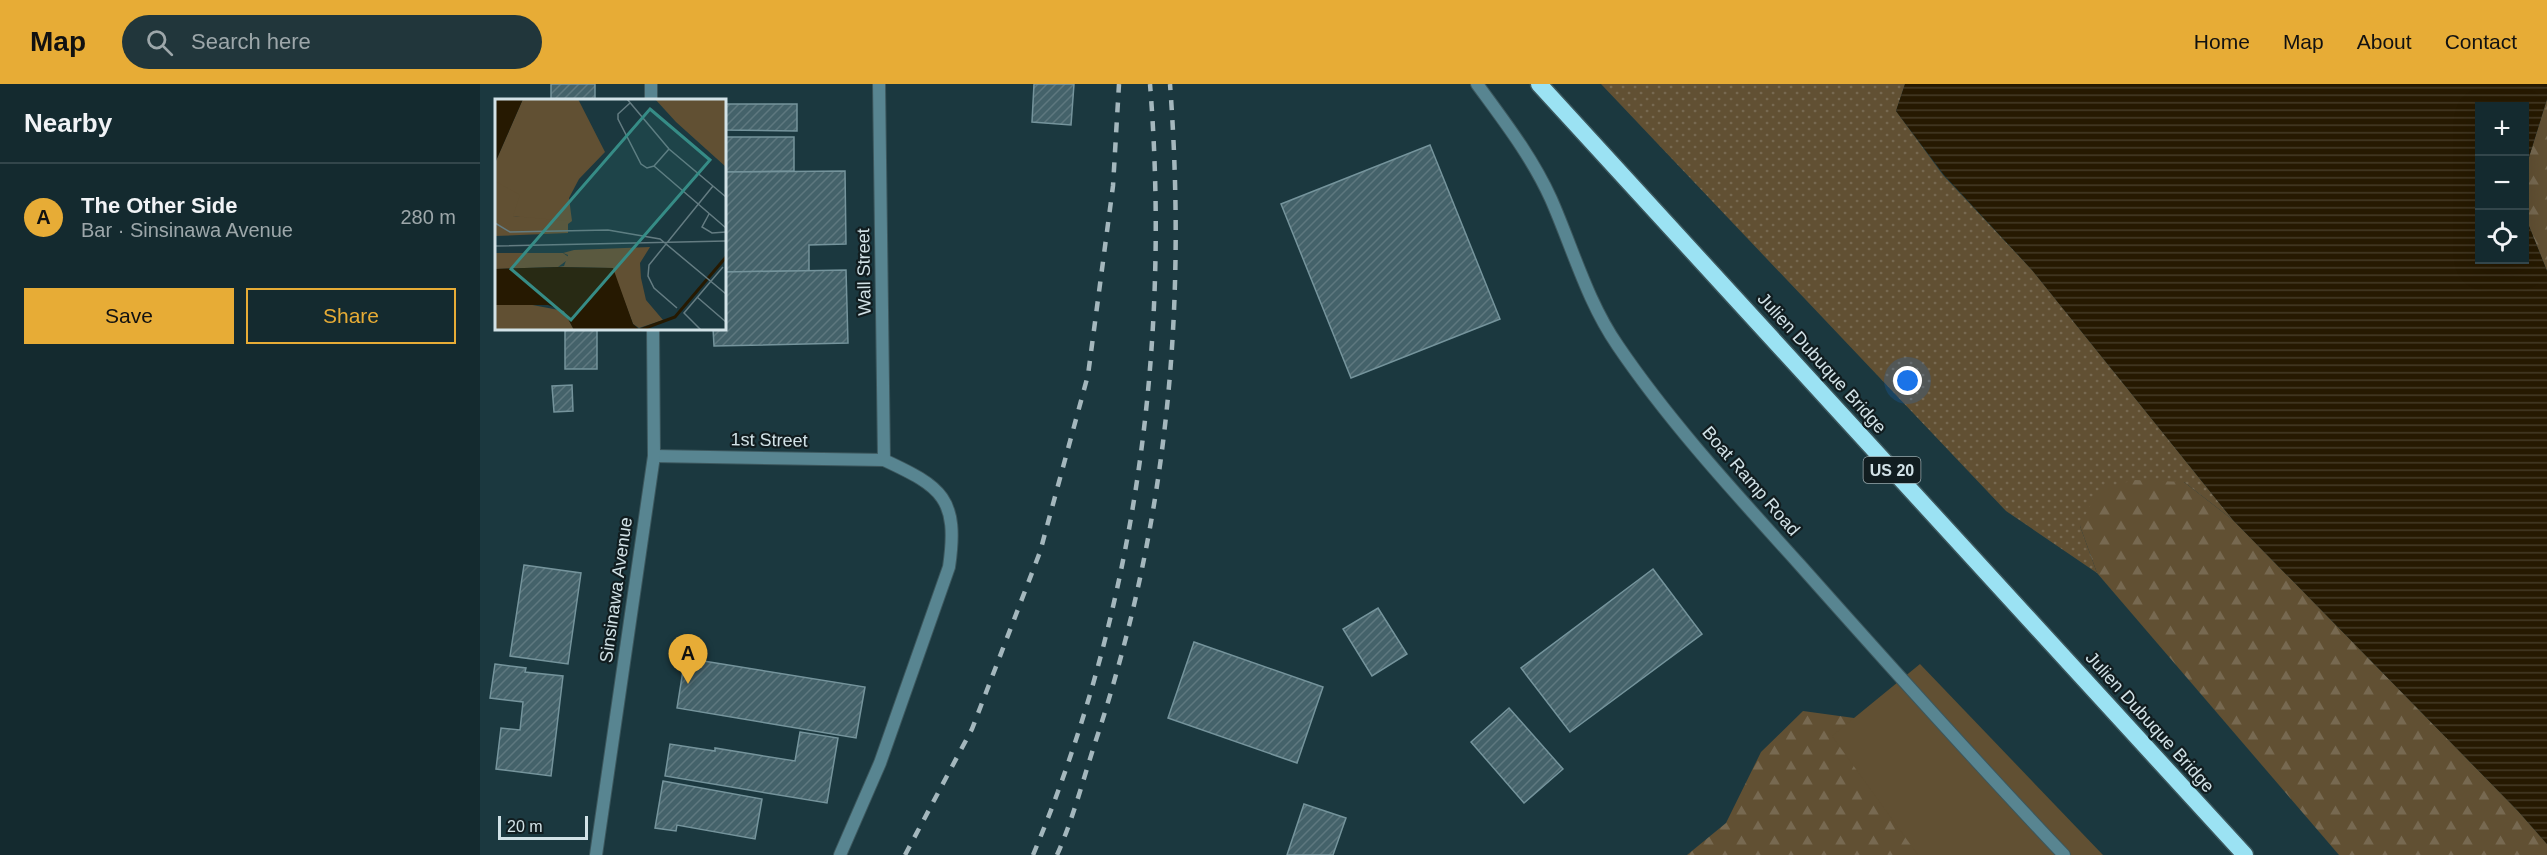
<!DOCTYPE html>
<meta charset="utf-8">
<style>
:root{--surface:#142a2f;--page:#21363b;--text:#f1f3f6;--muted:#9da7aa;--line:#33464b;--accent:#e7ac36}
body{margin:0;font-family:Helvetica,sans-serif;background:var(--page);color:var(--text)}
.controls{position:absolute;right:18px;top:18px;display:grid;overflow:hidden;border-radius:0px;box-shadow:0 6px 24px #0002}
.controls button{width:54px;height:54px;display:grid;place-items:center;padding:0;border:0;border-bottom:2px solid var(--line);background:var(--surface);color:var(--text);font:30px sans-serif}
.scale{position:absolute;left:18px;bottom:15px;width:90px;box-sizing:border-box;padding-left:6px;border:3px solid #d2e2e7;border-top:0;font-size:16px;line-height:21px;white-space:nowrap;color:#d2e2e7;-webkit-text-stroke:4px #111d20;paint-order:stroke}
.you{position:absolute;left:1428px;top:297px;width:21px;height:21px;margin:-15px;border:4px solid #fff;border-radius:50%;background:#1a73e8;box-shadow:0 0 0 9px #1a73e833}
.badge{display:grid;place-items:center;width:39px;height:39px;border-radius:50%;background:var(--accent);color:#111;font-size:20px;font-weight:700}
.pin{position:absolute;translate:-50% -50px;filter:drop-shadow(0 2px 3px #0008)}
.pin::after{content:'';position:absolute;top:32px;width:21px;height:18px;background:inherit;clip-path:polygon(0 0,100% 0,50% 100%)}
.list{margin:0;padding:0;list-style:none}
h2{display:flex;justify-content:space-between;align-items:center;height:78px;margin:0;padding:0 24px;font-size:26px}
h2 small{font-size:20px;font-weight:400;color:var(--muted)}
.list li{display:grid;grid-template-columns:39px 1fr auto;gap:18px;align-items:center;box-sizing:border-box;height:108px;padding:0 24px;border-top:2px solid var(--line)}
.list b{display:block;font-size:22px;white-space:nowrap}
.list p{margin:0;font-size:20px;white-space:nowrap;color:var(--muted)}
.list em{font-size:20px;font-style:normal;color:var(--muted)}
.actions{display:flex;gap:12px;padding:18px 24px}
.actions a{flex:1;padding:14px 0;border:2px solid var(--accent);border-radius:0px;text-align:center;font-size:21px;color:var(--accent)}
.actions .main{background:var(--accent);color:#111}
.icon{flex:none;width:33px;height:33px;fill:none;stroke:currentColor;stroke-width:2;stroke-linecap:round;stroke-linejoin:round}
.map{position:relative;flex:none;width:2067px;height:771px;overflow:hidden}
header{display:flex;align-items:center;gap:36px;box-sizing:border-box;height:84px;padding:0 30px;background:var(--accent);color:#111}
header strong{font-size:28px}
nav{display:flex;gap:33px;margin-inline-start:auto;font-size:21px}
.search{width:420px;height:54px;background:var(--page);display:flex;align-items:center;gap:15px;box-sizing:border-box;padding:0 21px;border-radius:33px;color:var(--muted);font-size:22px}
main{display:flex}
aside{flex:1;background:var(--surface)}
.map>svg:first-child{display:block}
</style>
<header>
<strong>Map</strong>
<div class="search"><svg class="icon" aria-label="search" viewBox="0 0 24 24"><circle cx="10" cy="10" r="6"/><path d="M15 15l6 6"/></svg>Search here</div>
<nav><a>Home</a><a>Map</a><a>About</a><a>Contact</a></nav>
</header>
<main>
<aside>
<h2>Nearby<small></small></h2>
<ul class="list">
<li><span class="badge">A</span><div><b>The Other Side</b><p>Bar · Sinsinawa Avenue</p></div><em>280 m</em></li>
</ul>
<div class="actions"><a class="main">Save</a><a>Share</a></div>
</aside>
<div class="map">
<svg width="2067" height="771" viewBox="0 0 2067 771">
<defs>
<pattern id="grass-dots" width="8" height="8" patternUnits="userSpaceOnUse" patternTransform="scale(1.5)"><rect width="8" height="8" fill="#615033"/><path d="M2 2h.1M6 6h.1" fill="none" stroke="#776951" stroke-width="1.8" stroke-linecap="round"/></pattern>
<pattern id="forest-firs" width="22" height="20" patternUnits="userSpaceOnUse" patternTransform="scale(1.5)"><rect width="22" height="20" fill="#615033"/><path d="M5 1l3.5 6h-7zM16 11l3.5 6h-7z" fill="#776951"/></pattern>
<pattern id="water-rules" width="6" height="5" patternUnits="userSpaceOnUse" patternTransform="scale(1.5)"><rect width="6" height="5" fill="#261901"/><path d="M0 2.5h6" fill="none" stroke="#453a26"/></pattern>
<pattern id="building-hatch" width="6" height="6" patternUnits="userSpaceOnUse" patternTransform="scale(1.5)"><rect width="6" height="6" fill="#44626a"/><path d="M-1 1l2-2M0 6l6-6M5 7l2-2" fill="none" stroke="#5e787f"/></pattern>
</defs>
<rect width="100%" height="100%" fill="#1b383f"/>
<polygon fill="url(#grass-dots)" points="1121,0 1425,0 1416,27 1463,91 1552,186 1753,436 1704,398 1600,442 1617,489 1526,427"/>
<g fill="url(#forest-firs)">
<polygon points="2067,15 2067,187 2045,132 2045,86"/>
<polygon points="1654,396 1704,398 1753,436 2038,727 2067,760 2067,771 1859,771 1617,489 1600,442 1618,406"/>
<polygon points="1323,627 1374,634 1498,771 1207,771 1246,739 1281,668"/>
</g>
<polygon fill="#615033" points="1440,580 1623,771 1438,771 1352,652"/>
<polygon fill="url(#water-rules)" points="1425,0 2067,0 2067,15 2045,86 2044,22 2000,22 2000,176 2044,176 2045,132 2067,187 2067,760 2038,727 1753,436 1552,186 1464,91 1416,27"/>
<g fill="url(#building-hatch)" stroke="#75949c" stroke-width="1.5">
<rect x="71" y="0" width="44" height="16"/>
<polygon points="554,0 594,0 591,41 552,38"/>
<polygon points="244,20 317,20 317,47 244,46"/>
<polygon points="244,53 314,53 314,87 244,88"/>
<polygon points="950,61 1020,235 871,294 801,120"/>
<polygon points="365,87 366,160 329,161 329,187 244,188 244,88"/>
<polygon points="366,186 368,259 234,262 233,244 244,244 244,188"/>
<rect x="85" y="244" width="32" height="41"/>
<polygon points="92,301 93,327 74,328 72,302"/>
<polygon points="44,481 101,489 88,580 30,572"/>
<polygon points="1173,485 1222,550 1090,648 1041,584"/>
<polygon points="898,524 927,570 892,592 863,545"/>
<polygon points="714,558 843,603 817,679 688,634"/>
<polygon points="205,574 385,603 376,654 197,624"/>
<polygon points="15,580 46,584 45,588 83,592 71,692 16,685 21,644 40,646 43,618 10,614"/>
<polygon points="1029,624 1083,685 1044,719 991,658"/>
<polygon points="320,648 358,654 347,719 185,692 190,660 235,667 235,664 315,677"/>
<polygon points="183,697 282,715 275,755 197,741 196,747 175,744"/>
<polygon points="824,720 866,734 853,771 807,771"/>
</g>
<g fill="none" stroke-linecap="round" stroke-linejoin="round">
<defs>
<g id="service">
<path d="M997,0C1024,37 1052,73 1071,115C1093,165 1107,217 1138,262C1191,340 1257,411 1320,481C1407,579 1494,676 1584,771"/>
<path d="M360,771L400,679L469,483C479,414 462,403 404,376"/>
</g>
<g id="minor">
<polyline points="171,0 171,16"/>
<polyline points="174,372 404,376 399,0"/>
<polyline points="116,771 174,372 173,244"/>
</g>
<polyline id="trunk" points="1059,0 1765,771"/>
</defs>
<use href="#service" stroke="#3c575d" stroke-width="14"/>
<use href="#minor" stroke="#3c575d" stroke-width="14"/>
<use href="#trunk" stroke="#3c575d" stroke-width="19"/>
<use href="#service" stroke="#588591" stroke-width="12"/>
<use href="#minor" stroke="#588591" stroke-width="12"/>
<use href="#trunk" stroke="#9be2f3" stroke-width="16"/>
<g stroke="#a4b7bd" stroke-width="4.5" stroke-dasharray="10 10" stroke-linecap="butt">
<polyline points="425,771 492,645 560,468 608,291 633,102 639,0"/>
<path d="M553,771C655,528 691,262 670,0"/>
<path d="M577,771C593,735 603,696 615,659C687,442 707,228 690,0"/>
</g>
</g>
<g text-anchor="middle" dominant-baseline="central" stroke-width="4.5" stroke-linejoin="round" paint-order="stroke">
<rect fill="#111d20" stroke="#98a7ab" stroke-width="1.5" x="1383.5" y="373" width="57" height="26" rx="4.5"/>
<g font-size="16" font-weight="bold" fill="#d2e2e7">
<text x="1412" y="386">US 20</text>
</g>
<g font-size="18" fill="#d2e2e7" stroke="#111d20">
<text transform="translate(384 188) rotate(-91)">Wall Street</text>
<text transform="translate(1342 279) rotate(48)">Julien Dubuque Bridge</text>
<text transform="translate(289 356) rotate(1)">1st Street</text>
<text transform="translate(1271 397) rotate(49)">Boat Ramp Road</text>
<text transform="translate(136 506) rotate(-82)">Sinsinawa Avenue</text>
<text transform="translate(1670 638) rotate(48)">Julien Dubuque Bridge</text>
</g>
</g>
<g transform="translate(15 15)">
<rect width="231" height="231" fill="#1b383f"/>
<path d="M155,148L145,164L146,179L151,201L168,221L144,229L138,225L117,169L63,168L69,167L73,156L68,154L79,151Z" fill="#615033"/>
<path d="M28,0H83L110,53L84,80L74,99L77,122L73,125L18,117L0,85V64ZM0,154H68L75,159L63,168L0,170ZM27,204L69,212L79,231H0V206Z" fill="#615033"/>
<path d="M160,0H231V68L181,23ZM0,82L25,96L18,117L73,122V134L0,137Z" fill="#615033"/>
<path d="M0,0H28L0,64ZM63,168L118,169L138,225L145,231H79L69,212L53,206H0V170Z" fill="#261901"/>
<path fill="none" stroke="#261901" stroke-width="3" d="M145,231L180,218L231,158"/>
<path fill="none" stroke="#647c82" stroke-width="1.5" d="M132,0L174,50L231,98M135,4L123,15V20L146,65L152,69L159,67M159,67L231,129M159,67L174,50M214,115L207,128L217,134L231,133M0,124L15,133L113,131L165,140L231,195M0,147L231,142M202,198L231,223M182,209L159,189L153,177L154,166L218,87M206,231L189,214L228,168"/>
<path fill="#368c86" fill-opacity="0.15" stroke="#368c86" stroke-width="3" d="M155,10L215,61L76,221L16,170Z"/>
<rect width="231" height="231" fill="none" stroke="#d2e2e7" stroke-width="3"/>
</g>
</svg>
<div class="controls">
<button>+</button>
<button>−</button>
<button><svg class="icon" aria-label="locate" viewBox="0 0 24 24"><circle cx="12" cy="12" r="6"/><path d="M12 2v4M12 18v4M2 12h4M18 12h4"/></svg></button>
</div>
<div class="scale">20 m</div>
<div class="you"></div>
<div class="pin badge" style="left:208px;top:600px">A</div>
</div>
</main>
